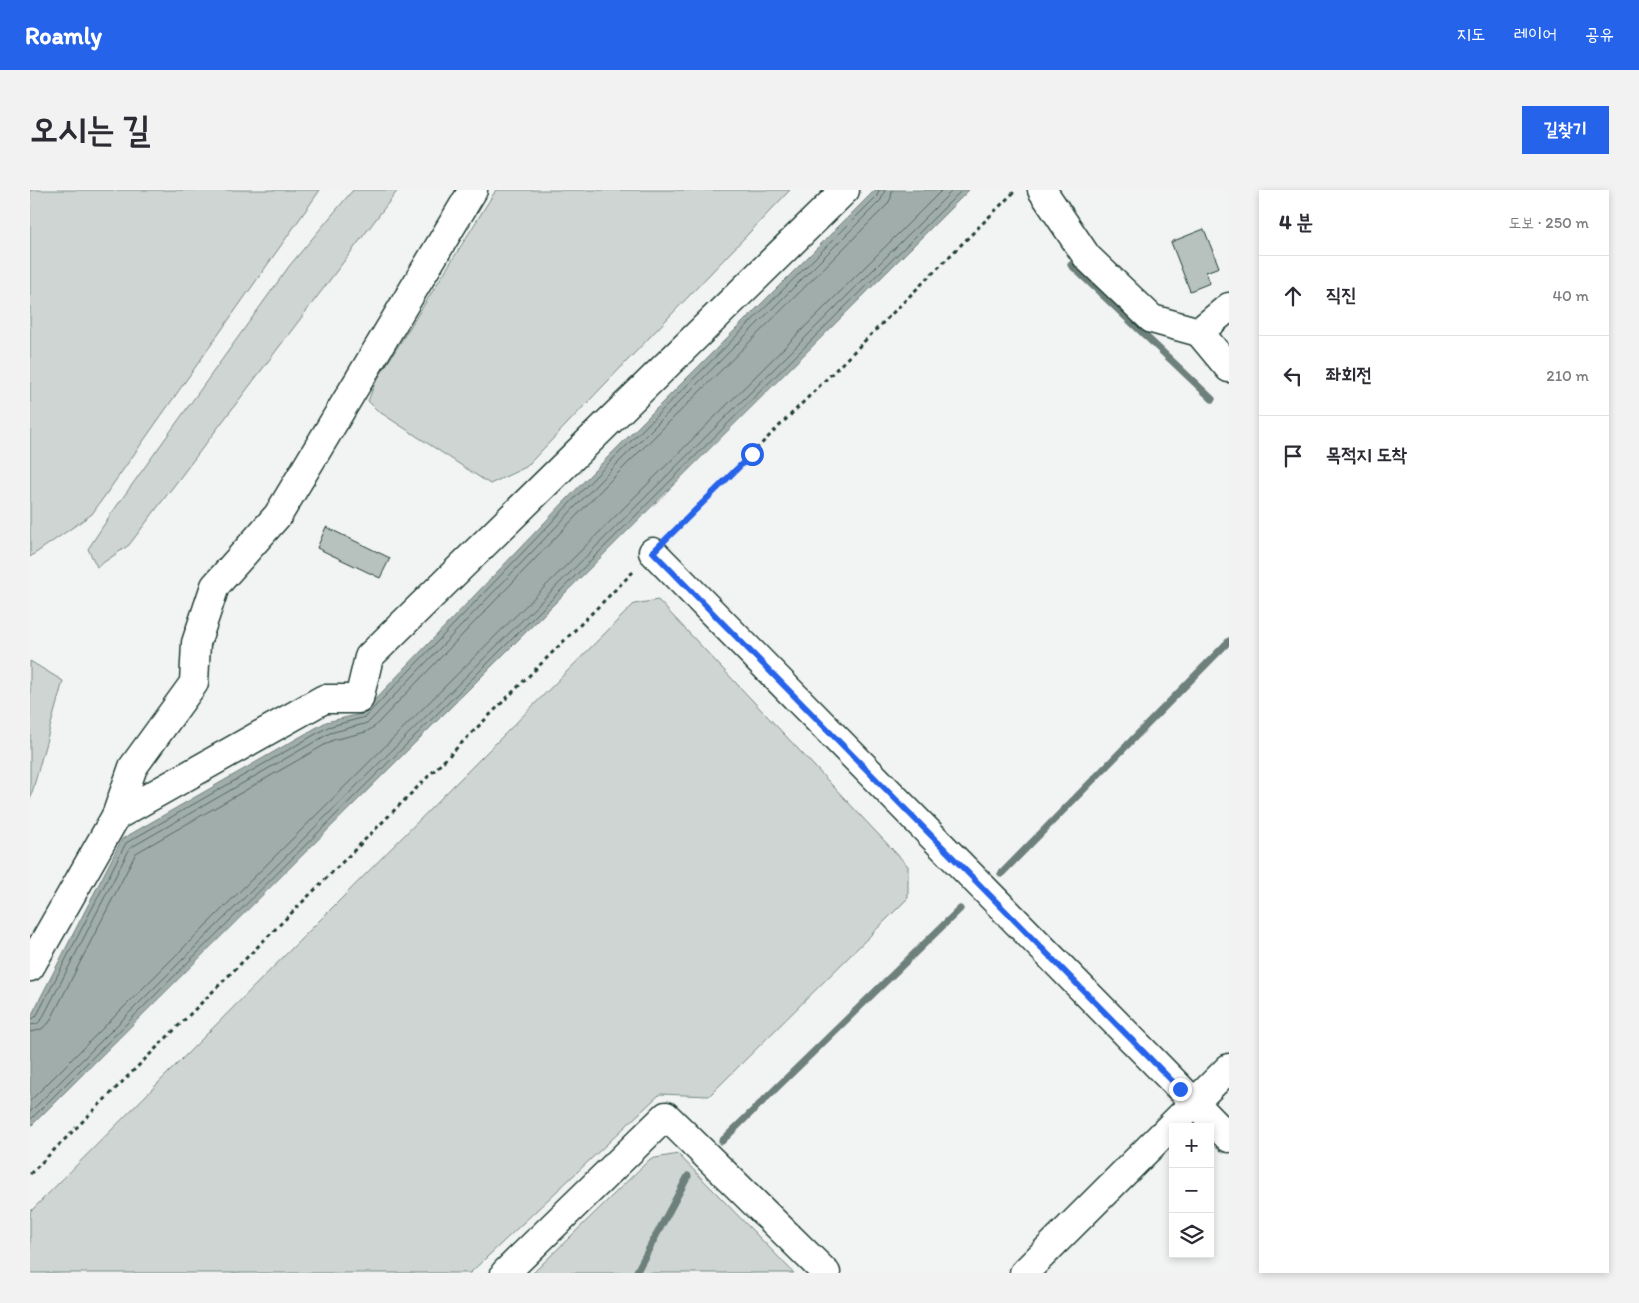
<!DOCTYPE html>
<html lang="ko">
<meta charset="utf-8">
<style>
:root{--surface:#fff;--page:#f2f2f3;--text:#2b2b33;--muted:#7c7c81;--line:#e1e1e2;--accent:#2563eb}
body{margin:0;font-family:Itim,"Poor Story",sans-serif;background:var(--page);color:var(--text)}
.controls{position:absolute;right:15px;bottom:15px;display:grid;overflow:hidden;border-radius:0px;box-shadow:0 2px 8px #0003}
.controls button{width:45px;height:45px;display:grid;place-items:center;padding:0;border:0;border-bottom:1px solid var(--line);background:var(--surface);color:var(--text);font:25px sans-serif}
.stop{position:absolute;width:15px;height:15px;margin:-11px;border:4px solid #2563eb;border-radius:50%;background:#fff}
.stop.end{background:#2563eb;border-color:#fff;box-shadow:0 1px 5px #0008}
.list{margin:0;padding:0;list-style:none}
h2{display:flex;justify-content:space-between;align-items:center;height:65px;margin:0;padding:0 20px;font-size:21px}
h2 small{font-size:16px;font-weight:400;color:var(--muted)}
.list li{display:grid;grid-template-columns:32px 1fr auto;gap:15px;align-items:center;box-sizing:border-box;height:80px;padding:0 20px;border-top:1px solid var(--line)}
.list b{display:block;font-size:19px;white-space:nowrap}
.list em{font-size:16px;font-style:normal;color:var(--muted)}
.icon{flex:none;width:28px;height:28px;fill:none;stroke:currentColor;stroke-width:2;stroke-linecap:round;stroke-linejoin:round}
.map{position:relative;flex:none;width:1199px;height:1083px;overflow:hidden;border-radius:0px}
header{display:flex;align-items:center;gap:30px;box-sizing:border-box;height:70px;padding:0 25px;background:var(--accent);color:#fff}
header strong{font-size:24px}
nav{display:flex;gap:28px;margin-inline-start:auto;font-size:18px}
.intro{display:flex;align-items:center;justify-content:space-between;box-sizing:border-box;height:120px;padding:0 30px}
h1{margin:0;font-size:35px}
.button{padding:12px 22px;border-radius:0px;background:var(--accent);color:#fff;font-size:18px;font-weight:700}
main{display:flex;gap:30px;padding:0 30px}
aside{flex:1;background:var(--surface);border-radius:0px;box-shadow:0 2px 8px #0003}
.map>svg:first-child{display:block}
</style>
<header>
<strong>Roamly</strong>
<nav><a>지도</a><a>레이어</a><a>공유</a></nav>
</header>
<div class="intro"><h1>오시는 길</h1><a class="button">길찾기</a></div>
<main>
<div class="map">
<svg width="1199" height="1083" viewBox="0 0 1199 1083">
<rect width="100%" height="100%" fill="#f2f3f3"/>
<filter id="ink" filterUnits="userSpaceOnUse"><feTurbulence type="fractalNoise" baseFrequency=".02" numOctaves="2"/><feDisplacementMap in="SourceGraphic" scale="10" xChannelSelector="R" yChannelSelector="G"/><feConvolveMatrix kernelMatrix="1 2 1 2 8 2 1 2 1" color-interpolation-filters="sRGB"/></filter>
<g filter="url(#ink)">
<g fill="#ced5d3" stroke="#768984">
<polygon points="0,0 290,0 62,324 0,367"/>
<polygon points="323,0 368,0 99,355 67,377 58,359 81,324 260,75"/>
<polygon points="466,0 760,0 496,277 460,294 348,221 338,211 345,193"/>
<polygon points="628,410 878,676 878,708 679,906 630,904 440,1083 0,1083 0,1022 604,414"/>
<polygon points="0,471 33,491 0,610"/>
<polygon points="648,964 764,1083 503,1083 620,969"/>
</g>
<polygon fill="#a1adaa" stroke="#6d807b" points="845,0 939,0 0,937 0,828 92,649 296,532 331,524 561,284"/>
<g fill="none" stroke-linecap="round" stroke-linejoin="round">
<g stroke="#536a63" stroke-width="1">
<polyline points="0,829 4,828 7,825 96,653 298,537 335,527 564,288 847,6 849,0"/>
<polyline points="0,835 7,834 12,829 100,658 300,543 334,534 339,532 569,292 851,10 855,0"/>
<polyline points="0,842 10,840 19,833 106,663 303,550 336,542 344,537 574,297 857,15 861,8 862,0"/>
<polyline points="0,911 912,0"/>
<polyline points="0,922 923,0"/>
<polyline points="0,930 932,0"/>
</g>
<g stroke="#6d807b" stroke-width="7">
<polyline points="1041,75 1182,209"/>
<polyline points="971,684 1199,451"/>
<polyline points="692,951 930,719"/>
<polyline points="606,1083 658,986"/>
</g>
</g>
<g fill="#b7c1bd" stroke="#1f3d34">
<polygon points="1174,39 1189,77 1176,82 1180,93 1160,101 1141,52"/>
<polygon points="296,337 360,368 350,388 287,358"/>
</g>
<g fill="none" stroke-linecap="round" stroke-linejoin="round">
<defs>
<g id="minor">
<polyline points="1012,0 1057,67 1122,129 1169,142"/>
<polyline points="1199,117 1169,142 1199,178"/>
<polyline points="623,362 1199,948"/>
<polyline points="86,626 294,509 329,509 339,467 815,0"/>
<polyline points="0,777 86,626 103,577 164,493 166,453 185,396 248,325 443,0"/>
<polyline points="475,1083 636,926 796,1083"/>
<polyline points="994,1083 1199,878"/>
</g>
</defs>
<use href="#minor" stroke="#1f3d34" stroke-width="31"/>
<g stroke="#1f3d34" stroke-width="3" stroke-dasharray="4 4" stroke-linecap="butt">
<polyline points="641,344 986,0"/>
<polyline points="0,984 605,380"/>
</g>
<use href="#minor" stroke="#fff" stroke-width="28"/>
</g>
</g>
<g fill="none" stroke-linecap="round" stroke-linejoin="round" filter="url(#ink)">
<polyline stroke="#2563eb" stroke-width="6" points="722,264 623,362 1150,899"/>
</g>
</svg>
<div class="controls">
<button>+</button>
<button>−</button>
<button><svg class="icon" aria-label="layers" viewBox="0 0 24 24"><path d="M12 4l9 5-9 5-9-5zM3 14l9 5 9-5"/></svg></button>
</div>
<div class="stop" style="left:722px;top:264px"></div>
<div class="stop end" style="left:1150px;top:899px"></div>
</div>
<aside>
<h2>4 분<small>도보 · 250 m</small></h2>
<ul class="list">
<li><svg class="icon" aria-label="ahead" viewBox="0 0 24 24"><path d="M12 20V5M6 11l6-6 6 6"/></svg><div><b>직진</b></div><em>40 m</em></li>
<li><svg class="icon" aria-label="left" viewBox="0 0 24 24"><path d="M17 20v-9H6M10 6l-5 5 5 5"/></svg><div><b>좌회전</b></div><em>210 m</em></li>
<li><svg class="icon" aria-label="arrive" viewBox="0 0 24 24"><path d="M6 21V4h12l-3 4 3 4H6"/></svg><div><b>목적지 도착</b></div></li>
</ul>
</aside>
</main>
